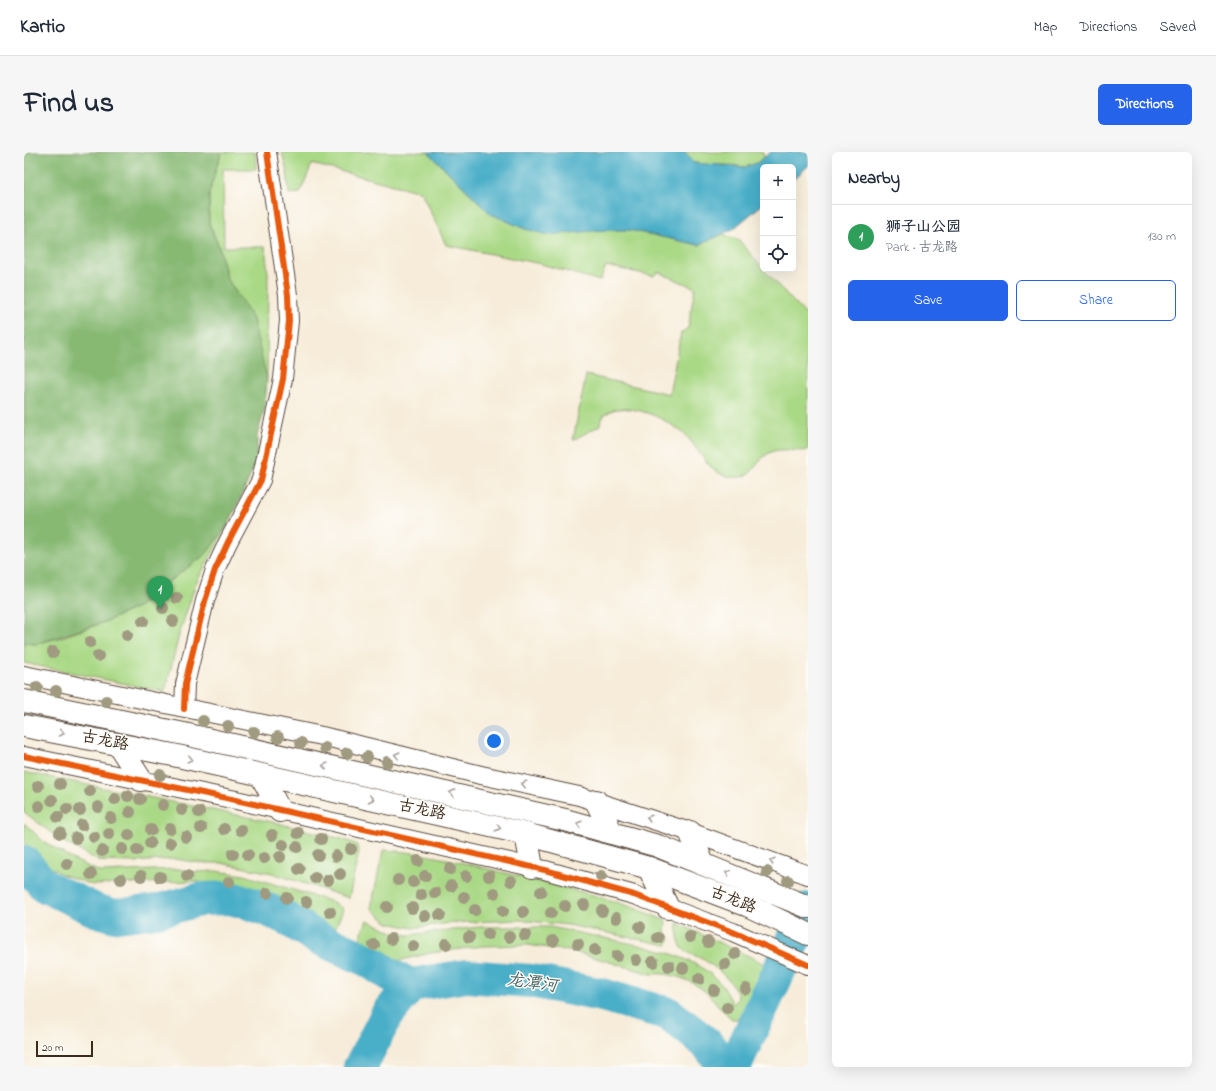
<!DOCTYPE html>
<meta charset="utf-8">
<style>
:root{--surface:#fff;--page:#f6f6f7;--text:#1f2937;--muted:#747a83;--line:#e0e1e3;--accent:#2563eb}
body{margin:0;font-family:"Indie Flower","LXGW WenKai TC",sans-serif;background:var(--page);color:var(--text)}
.controls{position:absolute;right:12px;top:12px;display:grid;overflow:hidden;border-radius:6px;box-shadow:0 4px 16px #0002}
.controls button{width:36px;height:36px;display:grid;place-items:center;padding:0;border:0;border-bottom:1px solid var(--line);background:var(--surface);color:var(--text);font:20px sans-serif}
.scale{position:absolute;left:12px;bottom:10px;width:57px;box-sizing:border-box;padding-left:4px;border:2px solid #3b2a1e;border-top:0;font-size:11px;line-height:14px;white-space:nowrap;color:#3b2a1e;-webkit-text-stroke:3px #fdfcf7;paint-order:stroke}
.you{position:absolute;left:470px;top:589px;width:14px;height:14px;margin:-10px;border:3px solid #fff;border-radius:50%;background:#1a73e8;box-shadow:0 0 0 6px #1a73e833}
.badge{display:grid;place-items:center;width:26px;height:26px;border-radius:50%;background:var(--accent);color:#fff;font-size:13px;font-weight:700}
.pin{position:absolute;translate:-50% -33px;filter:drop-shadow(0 1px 2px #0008)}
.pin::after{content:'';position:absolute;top:21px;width:14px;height:12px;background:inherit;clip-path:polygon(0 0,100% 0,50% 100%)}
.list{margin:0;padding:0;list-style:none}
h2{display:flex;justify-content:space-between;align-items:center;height:52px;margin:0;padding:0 16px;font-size:17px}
h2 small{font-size:13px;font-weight:400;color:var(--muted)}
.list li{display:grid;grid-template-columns:26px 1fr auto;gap:12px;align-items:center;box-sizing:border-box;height:64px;padding:0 16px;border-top:1px solid var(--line)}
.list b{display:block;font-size:15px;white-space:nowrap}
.list p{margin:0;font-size:13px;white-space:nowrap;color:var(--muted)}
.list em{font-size:13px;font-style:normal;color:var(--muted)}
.actions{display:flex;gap:8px;padding:12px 16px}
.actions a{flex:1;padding:9px 0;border:1px solid var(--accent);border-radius:6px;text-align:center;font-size:14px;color:var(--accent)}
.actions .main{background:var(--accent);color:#fff}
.icon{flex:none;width:22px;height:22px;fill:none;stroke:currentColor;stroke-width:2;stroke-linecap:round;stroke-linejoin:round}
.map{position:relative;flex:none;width:784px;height:915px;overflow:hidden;border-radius:6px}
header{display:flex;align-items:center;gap:24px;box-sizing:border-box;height:56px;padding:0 20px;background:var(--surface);border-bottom:1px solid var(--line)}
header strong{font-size:19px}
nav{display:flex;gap:22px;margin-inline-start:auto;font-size:14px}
.intro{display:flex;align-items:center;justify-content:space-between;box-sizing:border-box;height:96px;padding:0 24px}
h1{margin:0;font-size:28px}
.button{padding:10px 18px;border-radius:6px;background:var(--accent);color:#fff;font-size:14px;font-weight:700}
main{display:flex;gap:24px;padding:0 24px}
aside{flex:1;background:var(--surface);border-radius:6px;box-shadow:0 4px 16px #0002}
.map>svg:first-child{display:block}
</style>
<header>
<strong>Kartio</strong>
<nav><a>Map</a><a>Directions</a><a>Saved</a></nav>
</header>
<div class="intro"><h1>Find us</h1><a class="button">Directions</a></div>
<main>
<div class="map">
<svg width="784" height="915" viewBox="0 0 784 915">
<rect width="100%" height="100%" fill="#fdfcf7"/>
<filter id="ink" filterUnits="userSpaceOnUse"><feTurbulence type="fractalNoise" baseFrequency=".025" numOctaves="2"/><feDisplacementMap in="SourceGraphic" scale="8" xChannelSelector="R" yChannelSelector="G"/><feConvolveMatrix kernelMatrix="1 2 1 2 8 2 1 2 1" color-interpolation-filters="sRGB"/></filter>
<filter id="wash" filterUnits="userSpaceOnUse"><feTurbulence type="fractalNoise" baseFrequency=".012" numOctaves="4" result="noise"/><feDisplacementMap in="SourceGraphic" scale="16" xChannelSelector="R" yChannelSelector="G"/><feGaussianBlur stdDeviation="0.9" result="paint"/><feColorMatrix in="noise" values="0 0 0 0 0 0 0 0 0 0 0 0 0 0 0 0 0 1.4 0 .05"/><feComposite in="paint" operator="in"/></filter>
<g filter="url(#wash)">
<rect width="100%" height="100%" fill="#f7ecd9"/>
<g fill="#aad986" stroke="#728252">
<polygon points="198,0 231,0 232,17 199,17 200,95 241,95 244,121 243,228 236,199 203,126 195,95 185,71 185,42 193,13"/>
<path d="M258,0H404L467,62L501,77L605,78L675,93L699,82L715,88L739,117L784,165V298C771,301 758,294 745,301C727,312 732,330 703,324C685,320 676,300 665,287C650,270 616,254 594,257C589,257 584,261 580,263L575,274L549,288L562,223L645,242L657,181L664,176L671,136L634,120L630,124L582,114L576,129L517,112L422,93L397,40L288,12L276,41L265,42L263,20Z"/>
<polygon points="661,0 738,0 741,5 733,11 721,15 708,13 678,13 669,10"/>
<polygon points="205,371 172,431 155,483 141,540 0,511 0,491 12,492 38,485 81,470 116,454 140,433 182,402"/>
<polygon points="0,620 253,671 318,687 332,692 335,699 325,746 248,721 197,711 177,711 151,707 110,710 75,709 38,689 0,660"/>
<polygon points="0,671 19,689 48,707 76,720 155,717 168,720 192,719 220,723 309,750 319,757 312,775 309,779 296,777 272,758 241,747 233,741 170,729 69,733 37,722 23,713 0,691"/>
<path d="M359,698C402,700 443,712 485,722C538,735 592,746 642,769L641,780L646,787L643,793L544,773L495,768L427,771L389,776L364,771L347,756Z"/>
<path d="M343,768L369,780L384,783L456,775H526L615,793L648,802L663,808L677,815L689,824L699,834L709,852L714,847C714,833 692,815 680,808C674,804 666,803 660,798C654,793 653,779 653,771L731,807L740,812L741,819L719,867H708C699,859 692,851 684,842C669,828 646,820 627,822L551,800L504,793L459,794L407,801L374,809H361L336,797L334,791Z"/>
</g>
<polygon fill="#87b973" stroke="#617248" points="0,0 198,0 193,13 185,42 185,71 195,95 203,126 229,167 243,228 241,255 233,284 233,309 205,371 182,402 140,433 116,454 81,470 12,492 0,491"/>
<polygon fill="#49aec8" stroke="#426c73" points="404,0 661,0 670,11 721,15 733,11 747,0 784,0 784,14 769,28 769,15 739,15 739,52 709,77 675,93 605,78 580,78 524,83 501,77 467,62"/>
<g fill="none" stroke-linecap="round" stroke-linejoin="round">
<g stroke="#49aec8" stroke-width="34">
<polyline points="0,710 21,734 71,758 91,764 133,759 178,747 206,746 234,754 260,765 294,786 345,809 366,823 387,833"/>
<polyline points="336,915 363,863 387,833 442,824 507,829 578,843 645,862 682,891 702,915"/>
<polyline points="710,915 784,757"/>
</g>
</g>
</g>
<g filter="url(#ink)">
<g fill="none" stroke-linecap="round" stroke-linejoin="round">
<defs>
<g id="street">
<polyline points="0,523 298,584 457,623 555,644 666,680 784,723"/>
<polyline points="160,557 161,532 181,449 191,418 204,390 237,328 259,227 265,169 264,143 243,0"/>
<polyline points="0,604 212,648 521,718 610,743 709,780 784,813"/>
</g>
<g id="primary">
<polyline points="0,549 160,582 541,668 634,694 784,755"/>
<polyline points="0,574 149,603 502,682 625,716 725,754 784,782"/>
<polyline points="94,592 117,628"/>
<polyline points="237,623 256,659"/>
<polyline points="572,649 588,681"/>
<polyline points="666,680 679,712"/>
<polyline points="502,682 508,715"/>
<polyline points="625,716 644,756"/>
</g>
</defs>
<use href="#street" stroke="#57473a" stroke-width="20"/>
<use href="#primary" stroke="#57473a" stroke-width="24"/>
<use href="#street" stroke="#fff" stroke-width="18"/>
<use href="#primary" stroke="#fff" stroke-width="22"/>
<defs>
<g id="cycleway">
<polyline points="160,557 161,532 181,449 191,418 204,390 237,328 259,227 265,169 264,143 243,0"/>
<polyline points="0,604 212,648 521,718 610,743 709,780 784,813"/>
</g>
</defs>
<use href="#cycleway" stroke="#fdfcf7" stroke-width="8"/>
<use href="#cycleway" stroke="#e8590c" stroke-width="6"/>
</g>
<g fill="#9f9a80">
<circle cx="153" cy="446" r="6"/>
<circle cx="139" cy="456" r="6"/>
<circle cx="119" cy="469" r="6"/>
<circle cx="149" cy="469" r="6"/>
<circle cx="103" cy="483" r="6"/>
<circle cx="66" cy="490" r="6"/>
<circle cx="29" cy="500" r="6"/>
<circle cx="74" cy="504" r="6"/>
<circle cx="13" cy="535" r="6"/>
<circle cx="32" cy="539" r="6"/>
<circle cx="82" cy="549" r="6"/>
<circle cx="179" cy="569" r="6"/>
<circle cx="204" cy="574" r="6"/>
<circle cx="230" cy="580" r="6"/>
<circle cx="254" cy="585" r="6"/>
<circle cx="277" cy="591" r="6"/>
<circle cx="301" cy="596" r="6"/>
<circle cx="323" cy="601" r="6"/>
<circle cx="343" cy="605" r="6"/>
<circle cx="363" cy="610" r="6"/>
<circle cx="136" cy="623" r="6"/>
<circle cx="36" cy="632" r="6"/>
<circle cx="14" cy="634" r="6"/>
<circle cx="66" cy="639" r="6"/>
<circle cx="104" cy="644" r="6"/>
<circle cx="91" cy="647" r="6"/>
<circle cx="116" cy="647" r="6"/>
<circle cx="28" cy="648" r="6"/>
<circle cx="139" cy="653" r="6"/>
<circle cx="15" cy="654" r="6"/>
<circle cx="74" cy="655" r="6"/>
<circle cx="43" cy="657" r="6"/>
<circle cx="56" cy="658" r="6"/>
<circle cx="158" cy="658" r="6"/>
<circle cx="106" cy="660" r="6"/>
<circle cx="175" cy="660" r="6"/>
<circle cx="34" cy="665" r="6"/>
<circle cx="87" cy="666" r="6"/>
<circle cx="58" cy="673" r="6"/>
<circle cx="177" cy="676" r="6"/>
<circle cx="146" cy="677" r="6"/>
<circle cx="200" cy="677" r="6"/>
<circle cx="127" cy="678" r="6"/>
<circle cx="217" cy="678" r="6"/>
<circle cx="36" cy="681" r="6"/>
<circle cx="274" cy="681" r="6"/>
<circle cx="85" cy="682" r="6"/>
<circle cx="105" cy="683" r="6"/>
<circle cx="248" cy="683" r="6"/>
<circle cx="70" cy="685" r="6"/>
<circle cx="162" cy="685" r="6"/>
<circle cx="52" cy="686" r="6"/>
<circle cx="297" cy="687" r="6"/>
<circle cx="126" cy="691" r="6"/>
<circle cx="146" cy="691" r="6"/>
<circle cx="259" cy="693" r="6"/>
<circle cx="273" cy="695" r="6"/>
<circle cx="98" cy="697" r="6"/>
<circle cx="327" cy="697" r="6"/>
<circle cx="113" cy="698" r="6"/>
<circle cx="78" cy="699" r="6"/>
<circle cx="209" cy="702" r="6"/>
<circle cx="224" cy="703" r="6"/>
<circle cx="294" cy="703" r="6"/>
<circle cx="312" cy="704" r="6"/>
<circle cx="256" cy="705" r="6"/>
<circle cx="240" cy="706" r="6"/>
<circle cx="394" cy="709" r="6"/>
<circle cx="43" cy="712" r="6"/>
<circle cx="275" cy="717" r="6"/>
<circle cx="426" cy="717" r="6"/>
<circle cx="743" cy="720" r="6"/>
<circle cx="67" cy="722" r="6"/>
<circle cx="316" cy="722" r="6"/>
<circle cx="117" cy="724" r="6"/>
<circle cx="163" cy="724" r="6"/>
<circle cx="401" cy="724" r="6"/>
<circle cx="442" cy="724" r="6"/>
<circle cx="465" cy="724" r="6"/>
<circle cx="577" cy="724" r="6"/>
<circle cx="136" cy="725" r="6"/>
<circle cx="291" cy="726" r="6"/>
<circle cx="97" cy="727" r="6"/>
<circle cx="304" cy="728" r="6"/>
<circle cx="374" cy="728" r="6"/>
<circle cx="487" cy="729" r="6"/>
<circle cx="764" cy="729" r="6"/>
<circle cx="205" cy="730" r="6"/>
<circle cx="389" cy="730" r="6"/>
<circle cx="427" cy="734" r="6"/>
<circle cx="517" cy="740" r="6"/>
<circle cx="243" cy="741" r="6"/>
<circle cx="411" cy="741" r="6"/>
<circle cx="470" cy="741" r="6"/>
<circle cx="397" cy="743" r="6"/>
<circle cx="440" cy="745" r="6"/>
<circle cx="263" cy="746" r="6"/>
<circle cx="282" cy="750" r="6"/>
<circle cx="560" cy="753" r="6"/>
<circle cx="541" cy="754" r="6"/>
<circle cx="363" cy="755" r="6"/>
<circle cx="388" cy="756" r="6"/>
<circle cx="451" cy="758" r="6"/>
<circle cx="479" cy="759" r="6"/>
<circle cx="578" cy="759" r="6"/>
<circle cx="306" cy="760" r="6"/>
<circle cx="499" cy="760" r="6"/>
<circle cx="527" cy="761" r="6"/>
<circle cx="416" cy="763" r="6"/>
<circle cx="401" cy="764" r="6"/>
<circle cx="592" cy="766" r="6"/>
<circle cx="616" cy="775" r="6"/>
<circle cx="464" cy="782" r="6"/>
<circle cx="501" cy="783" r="6"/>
<circle cx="445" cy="785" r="6"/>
<circle cx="485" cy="785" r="6"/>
<circle cx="666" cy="785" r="6"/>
<circle cx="634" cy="786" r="6"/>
<circle cx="367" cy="787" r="6"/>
<circle cx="529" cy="789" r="6"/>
<circle cx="684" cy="790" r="6"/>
<circle cx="422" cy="792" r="6"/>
<circle cx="554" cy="792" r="6"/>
<circle cx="350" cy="793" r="6"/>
<circle cx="389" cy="794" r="6"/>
<circle cx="571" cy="798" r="6"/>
<circle cx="711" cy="802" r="6"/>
<circle cx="593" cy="804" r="6"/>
<circle cx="612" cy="808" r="6"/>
<circle cx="629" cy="810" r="6"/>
<circle cx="701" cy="812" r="6"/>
<circle cx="645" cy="814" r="6"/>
<circle cx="659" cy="816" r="6"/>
<circle cx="675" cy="827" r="6"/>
<circle cx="722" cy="837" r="6"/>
<circle cx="690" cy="838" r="6"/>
<circle cx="703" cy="856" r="6"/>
</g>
<defs><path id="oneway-chevron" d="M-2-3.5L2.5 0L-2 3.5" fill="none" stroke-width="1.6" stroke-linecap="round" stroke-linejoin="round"/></defs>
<g stroke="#a79f9a">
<use href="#oneway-chevron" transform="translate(38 581) rotate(11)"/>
<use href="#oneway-chevron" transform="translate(373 603) rotate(-166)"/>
<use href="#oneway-chevron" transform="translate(166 607) rotate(13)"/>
<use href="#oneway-chevron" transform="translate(301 614) rotate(-167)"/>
<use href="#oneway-chevron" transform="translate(500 632) rotate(-168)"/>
<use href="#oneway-chevron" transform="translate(428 641) rotate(-168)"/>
<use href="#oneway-chevron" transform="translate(347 647) rotate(12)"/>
<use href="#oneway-chevron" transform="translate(625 666) rotate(-162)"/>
<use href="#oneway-chevron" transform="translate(555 672) rotate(-164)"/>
<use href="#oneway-chevron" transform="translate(474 676) rotate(14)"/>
<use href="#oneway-chevron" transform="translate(748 709) rotate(-161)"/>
<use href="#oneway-chevron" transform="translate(704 721) rotate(-158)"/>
</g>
</g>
<g text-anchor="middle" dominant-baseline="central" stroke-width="3" stroke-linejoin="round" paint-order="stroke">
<g font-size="16" fill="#3b2a1e" stroke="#fdfcf7">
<text transform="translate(81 589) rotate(11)">古龙路</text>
<text transform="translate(398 658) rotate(12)">古龙路</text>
<text transform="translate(709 748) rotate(22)">古龙路</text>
</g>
<g font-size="17" font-style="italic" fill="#415f62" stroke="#fdfcf7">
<text transform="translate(508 831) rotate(8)">龙潭河</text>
</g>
</g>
</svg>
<div class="controls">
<button>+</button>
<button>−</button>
<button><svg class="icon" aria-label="locate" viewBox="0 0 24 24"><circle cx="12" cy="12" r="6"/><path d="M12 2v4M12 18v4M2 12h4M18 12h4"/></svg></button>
</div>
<div class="scale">20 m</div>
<div class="you"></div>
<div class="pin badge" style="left:136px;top:457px;background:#2e9e5b">1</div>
</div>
<aside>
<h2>Nearby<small></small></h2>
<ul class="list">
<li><span class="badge" style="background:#2e9e5b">1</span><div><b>狮子山公园</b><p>Park · 古龙路</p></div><em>130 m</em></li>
</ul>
<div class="actions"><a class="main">Save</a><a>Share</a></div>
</aside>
</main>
